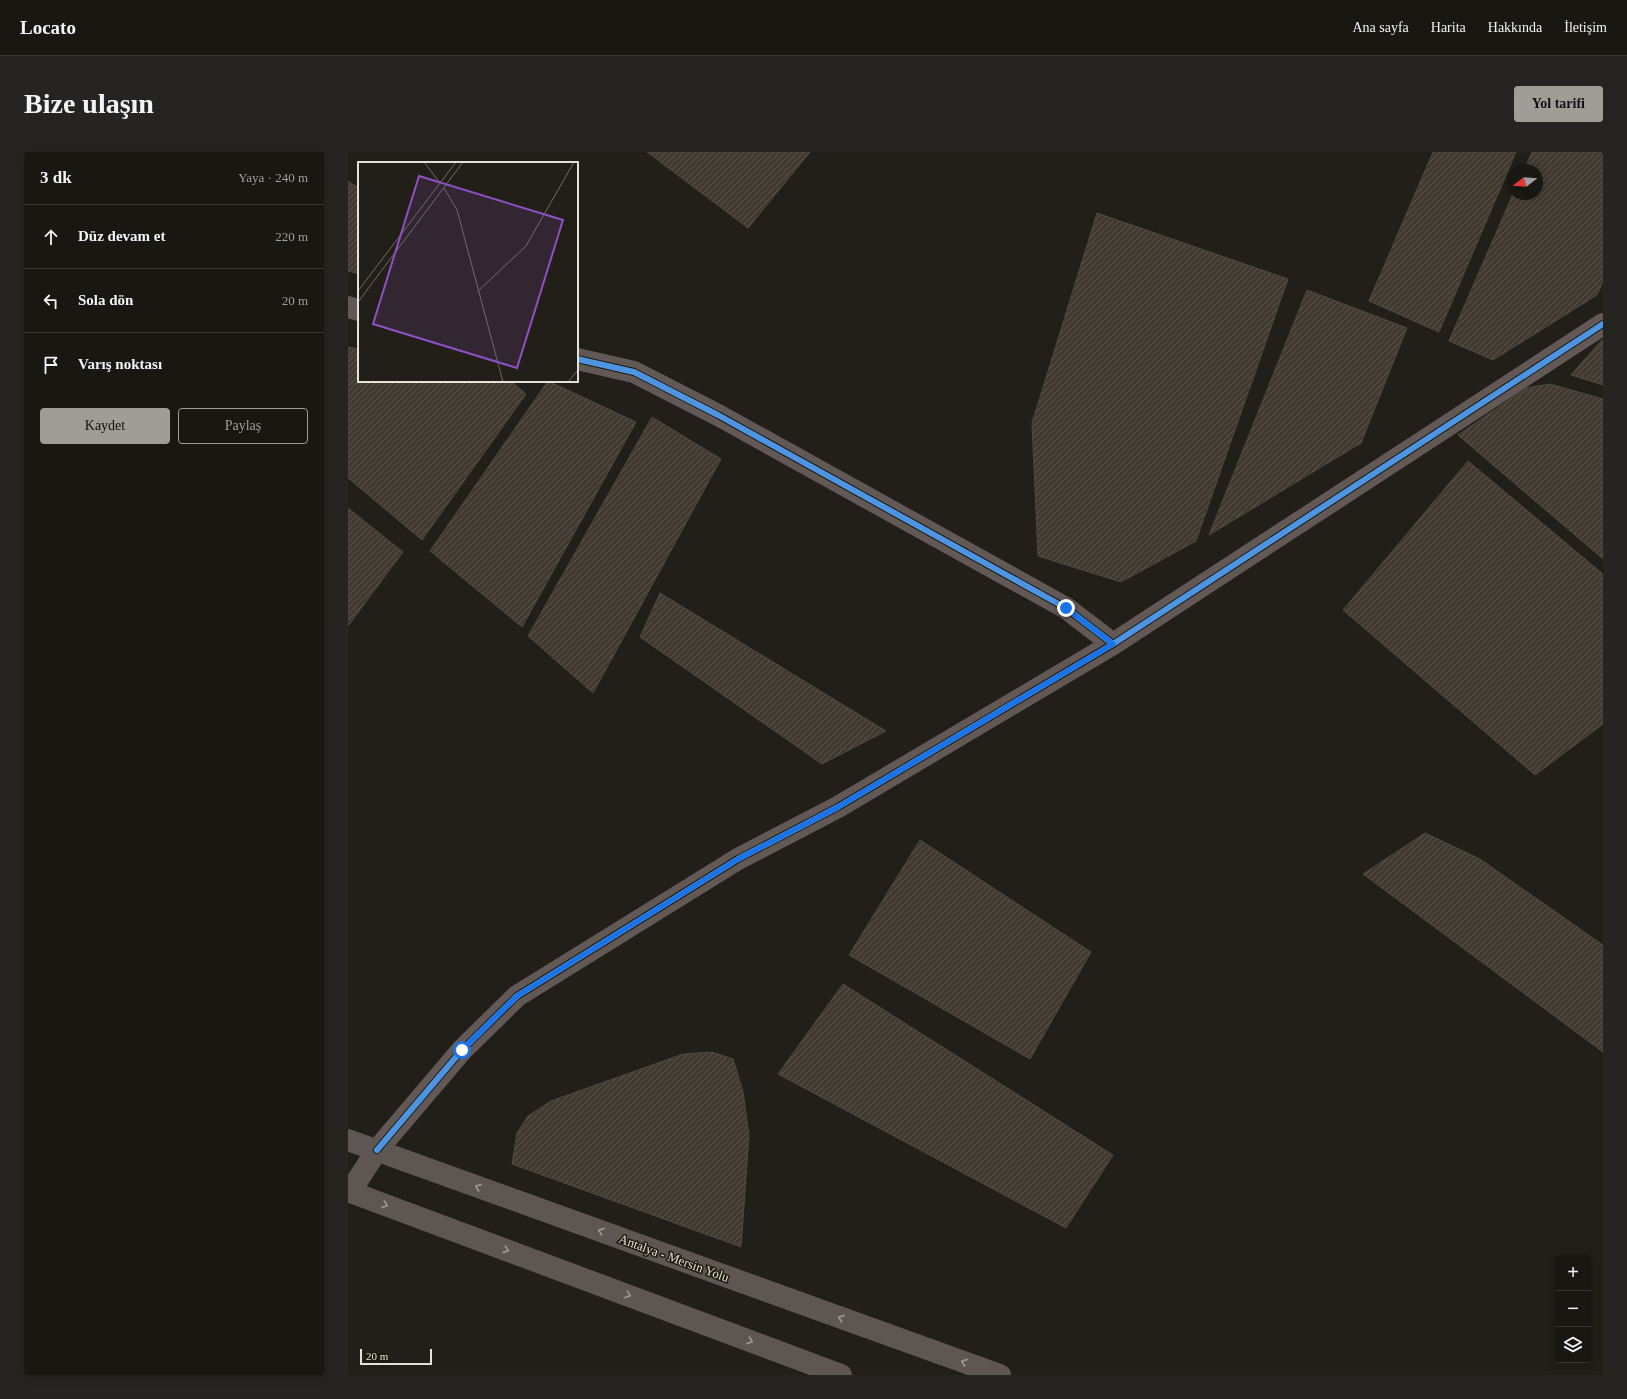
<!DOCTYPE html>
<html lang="tr">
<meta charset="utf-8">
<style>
:root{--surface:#191712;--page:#262420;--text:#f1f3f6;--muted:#9f9f9f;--line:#373632;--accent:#9f9d95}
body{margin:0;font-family:Georgia,serif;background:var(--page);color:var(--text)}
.controls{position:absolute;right:12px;bottom:12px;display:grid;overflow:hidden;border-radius:4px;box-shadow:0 2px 10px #0003}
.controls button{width:36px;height:36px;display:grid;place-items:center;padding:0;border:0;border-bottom:1px solid var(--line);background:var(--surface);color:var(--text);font:20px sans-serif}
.compass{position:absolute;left:1159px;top:12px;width:36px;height:36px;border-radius:50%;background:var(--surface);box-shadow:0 2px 10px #0003;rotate:253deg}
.scale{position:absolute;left:12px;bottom:10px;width:72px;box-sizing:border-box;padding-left:4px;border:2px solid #e3e1d8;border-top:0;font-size:11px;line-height:14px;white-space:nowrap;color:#e3e1d8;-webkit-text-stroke:3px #1c190b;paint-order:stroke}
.stop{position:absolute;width:12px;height:12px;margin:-9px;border:3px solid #1a73e8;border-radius:50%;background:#fff}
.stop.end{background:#1a73e8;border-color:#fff;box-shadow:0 1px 4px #0008}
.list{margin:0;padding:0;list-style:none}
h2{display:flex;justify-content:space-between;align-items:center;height:52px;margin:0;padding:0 16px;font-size:17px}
h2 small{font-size:13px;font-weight:400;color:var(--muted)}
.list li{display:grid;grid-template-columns:26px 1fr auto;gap:12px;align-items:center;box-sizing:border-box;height:64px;padding:0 16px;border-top:1px solid var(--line)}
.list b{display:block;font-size:15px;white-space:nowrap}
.list em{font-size:13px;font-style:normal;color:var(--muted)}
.actions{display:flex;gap:8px;padding:12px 16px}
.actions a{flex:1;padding:9px 0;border:1px solid var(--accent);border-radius:4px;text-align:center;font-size:14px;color:var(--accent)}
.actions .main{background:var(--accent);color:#111}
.icon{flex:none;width:22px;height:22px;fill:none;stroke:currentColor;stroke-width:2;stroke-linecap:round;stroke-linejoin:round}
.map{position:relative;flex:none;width:1255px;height:1223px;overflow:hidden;border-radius:4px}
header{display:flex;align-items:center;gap:24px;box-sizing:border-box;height:56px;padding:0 20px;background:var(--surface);border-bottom:1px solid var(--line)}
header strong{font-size:19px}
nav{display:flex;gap:22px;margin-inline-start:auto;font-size:14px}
.intro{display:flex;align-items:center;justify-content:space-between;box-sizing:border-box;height:96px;padding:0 24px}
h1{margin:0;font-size:28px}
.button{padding:10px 18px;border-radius:4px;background:var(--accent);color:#111;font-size:14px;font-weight:700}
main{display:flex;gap:24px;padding:0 24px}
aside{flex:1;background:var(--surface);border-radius:4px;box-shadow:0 2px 10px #0003}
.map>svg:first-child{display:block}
</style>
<header>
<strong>Locato</strong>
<nav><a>Ana sayfa</a><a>Harita</a><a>Hakkında</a><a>İletişim</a></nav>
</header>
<div class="intro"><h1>Bize ulaşın</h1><a class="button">Yol tarifi</a></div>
<main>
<aside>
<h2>3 dk<small>Yaya · 240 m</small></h2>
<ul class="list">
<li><svg class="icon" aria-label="ahead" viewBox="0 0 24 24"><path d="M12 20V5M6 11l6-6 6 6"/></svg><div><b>Düz devam et</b></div><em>220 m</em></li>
<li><svg class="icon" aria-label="left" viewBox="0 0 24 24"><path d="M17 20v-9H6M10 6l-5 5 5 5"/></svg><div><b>Sola dön</b></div><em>20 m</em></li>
<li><svg class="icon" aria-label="arrive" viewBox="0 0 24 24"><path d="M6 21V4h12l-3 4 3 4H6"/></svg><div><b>Varış noktası</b></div></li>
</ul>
<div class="actions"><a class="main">Kaydet</a><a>Paylaş</a></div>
</aside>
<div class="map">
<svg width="1255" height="1223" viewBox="0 0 1255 1223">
<defs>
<pattern id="building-hatch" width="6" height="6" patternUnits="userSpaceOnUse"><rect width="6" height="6" fill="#413a31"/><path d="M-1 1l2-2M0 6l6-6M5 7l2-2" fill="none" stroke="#5c564e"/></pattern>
</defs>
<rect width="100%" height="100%" fill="#211f18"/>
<g fill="url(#building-hatch)" stroke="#4c4944">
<polygon points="299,0 462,0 400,76"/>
<polygon points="1085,0 1168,0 1091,180 1021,149"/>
<polygon points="1184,0 1255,0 1255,129 1249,143 1145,208 1101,189 1165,42 1189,42 1189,18 1176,18"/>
<polygon points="0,29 11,36 11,122 0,119"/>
<polygon points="749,61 940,127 848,389 773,430 690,404 684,271"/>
<polygon points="959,138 1059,176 1013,291 861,383"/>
<polygon points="1255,188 1255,233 1223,223 1253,189"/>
<polygon points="0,195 11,197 11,229 163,229 178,242 74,388 0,326"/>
<polygon points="200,229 288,270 174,475 82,399"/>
<polygon points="1202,232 1255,247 1255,407 1110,283 1178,236"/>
<polygon points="304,265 373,307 245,541 180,484"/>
<polygon points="1120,309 1255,422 1255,572 1187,623 995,458"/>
<polygon points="0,356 55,400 0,474"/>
<polygon points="312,441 538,579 474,612 292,485"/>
<polygon points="1077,681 1132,707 1255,793 1255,900 1015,722"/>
<polygon points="572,688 743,800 682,907 501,803"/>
<polygon points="495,832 765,1003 718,1076 430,922"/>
<polygon points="364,900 385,907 395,940 401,984 393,1095 164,1012 169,981 180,964 203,949 335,902"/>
</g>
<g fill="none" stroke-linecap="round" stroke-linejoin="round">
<g stroke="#625855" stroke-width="22">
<polyline points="0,155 11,158"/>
<polyline points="229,207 286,220 370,263 718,456 765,492"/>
<polyline points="29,998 114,898 169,844 390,707 490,655 765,492 1255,172"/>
</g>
<g stroke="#5d5652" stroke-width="22">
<polyline points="0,988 652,1223"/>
<polyline points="0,1039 493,1223"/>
<polyline points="2,1040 29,998"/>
</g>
<defs>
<g id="cycleway">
<polyline points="229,207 286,220 370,263 718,456 765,492"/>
<polyline points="29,998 114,898 169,844 390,707 490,655 765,492 1255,172"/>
</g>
</defs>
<use href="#cycleway" stroke="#1c190b" stroke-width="8"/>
<use href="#cycleway" stroke="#4d94e3" stroke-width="6"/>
</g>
<defs><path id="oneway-chevron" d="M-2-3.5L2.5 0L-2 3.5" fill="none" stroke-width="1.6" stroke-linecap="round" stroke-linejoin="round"/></defs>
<g stroke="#a09c95">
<use href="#oneway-chevron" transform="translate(130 1035) rotate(-160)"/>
<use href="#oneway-chevron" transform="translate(37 1053) rotate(20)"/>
<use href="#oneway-chevron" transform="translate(253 1079) rotate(-160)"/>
<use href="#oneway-chevron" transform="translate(158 1098) rotate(20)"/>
<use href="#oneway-chevron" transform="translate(280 1143) rotate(20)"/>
<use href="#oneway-chevron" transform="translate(493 1166) rotate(-160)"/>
<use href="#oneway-chevron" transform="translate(402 1189) rotate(20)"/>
<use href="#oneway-chevron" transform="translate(616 1210) rotate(-160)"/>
</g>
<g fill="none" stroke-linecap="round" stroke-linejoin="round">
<polyline stroke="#1a73e8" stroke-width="5" points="114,898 169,844 390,707 490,655 765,492 718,456"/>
</g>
<g text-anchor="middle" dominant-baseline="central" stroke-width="3" stroke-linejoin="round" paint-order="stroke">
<g font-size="13" fill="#e3e1d8" stroke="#1c190b">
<text transform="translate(326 1106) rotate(20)">Antalya - Mersin Yolu</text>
</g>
</g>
<g transform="translate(10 10)">
<rect width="220" height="220" fill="#211f18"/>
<path fill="none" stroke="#6f6d65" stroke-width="1" d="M66,0L82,21M86,26L99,48L145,220M0,129L98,0M119,130L168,84L216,0M0,140L105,0M210,220L220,208"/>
<path fill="#9050c4" fill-opacity="0.15" stroke="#9050c4" stroke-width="2" d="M61,14L205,58L159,206L15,162Z"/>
<rect width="220" height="220" fill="none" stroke="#e3e1d8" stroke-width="2"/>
</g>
</svg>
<div class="controls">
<button>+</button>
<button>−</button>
<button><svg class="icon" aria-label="layers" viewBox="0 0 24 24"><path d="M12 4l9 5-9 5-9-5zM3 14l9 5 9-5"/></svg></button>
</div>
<svg class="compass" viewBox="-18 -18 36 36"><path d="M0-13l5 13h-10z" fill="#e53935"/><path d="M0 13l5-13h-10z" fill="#9f9f9f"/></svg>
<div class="scale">20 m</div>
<div class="stop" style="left:114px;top:898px"></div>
<div class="stop end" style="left:718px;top:456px"></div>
</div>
</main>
